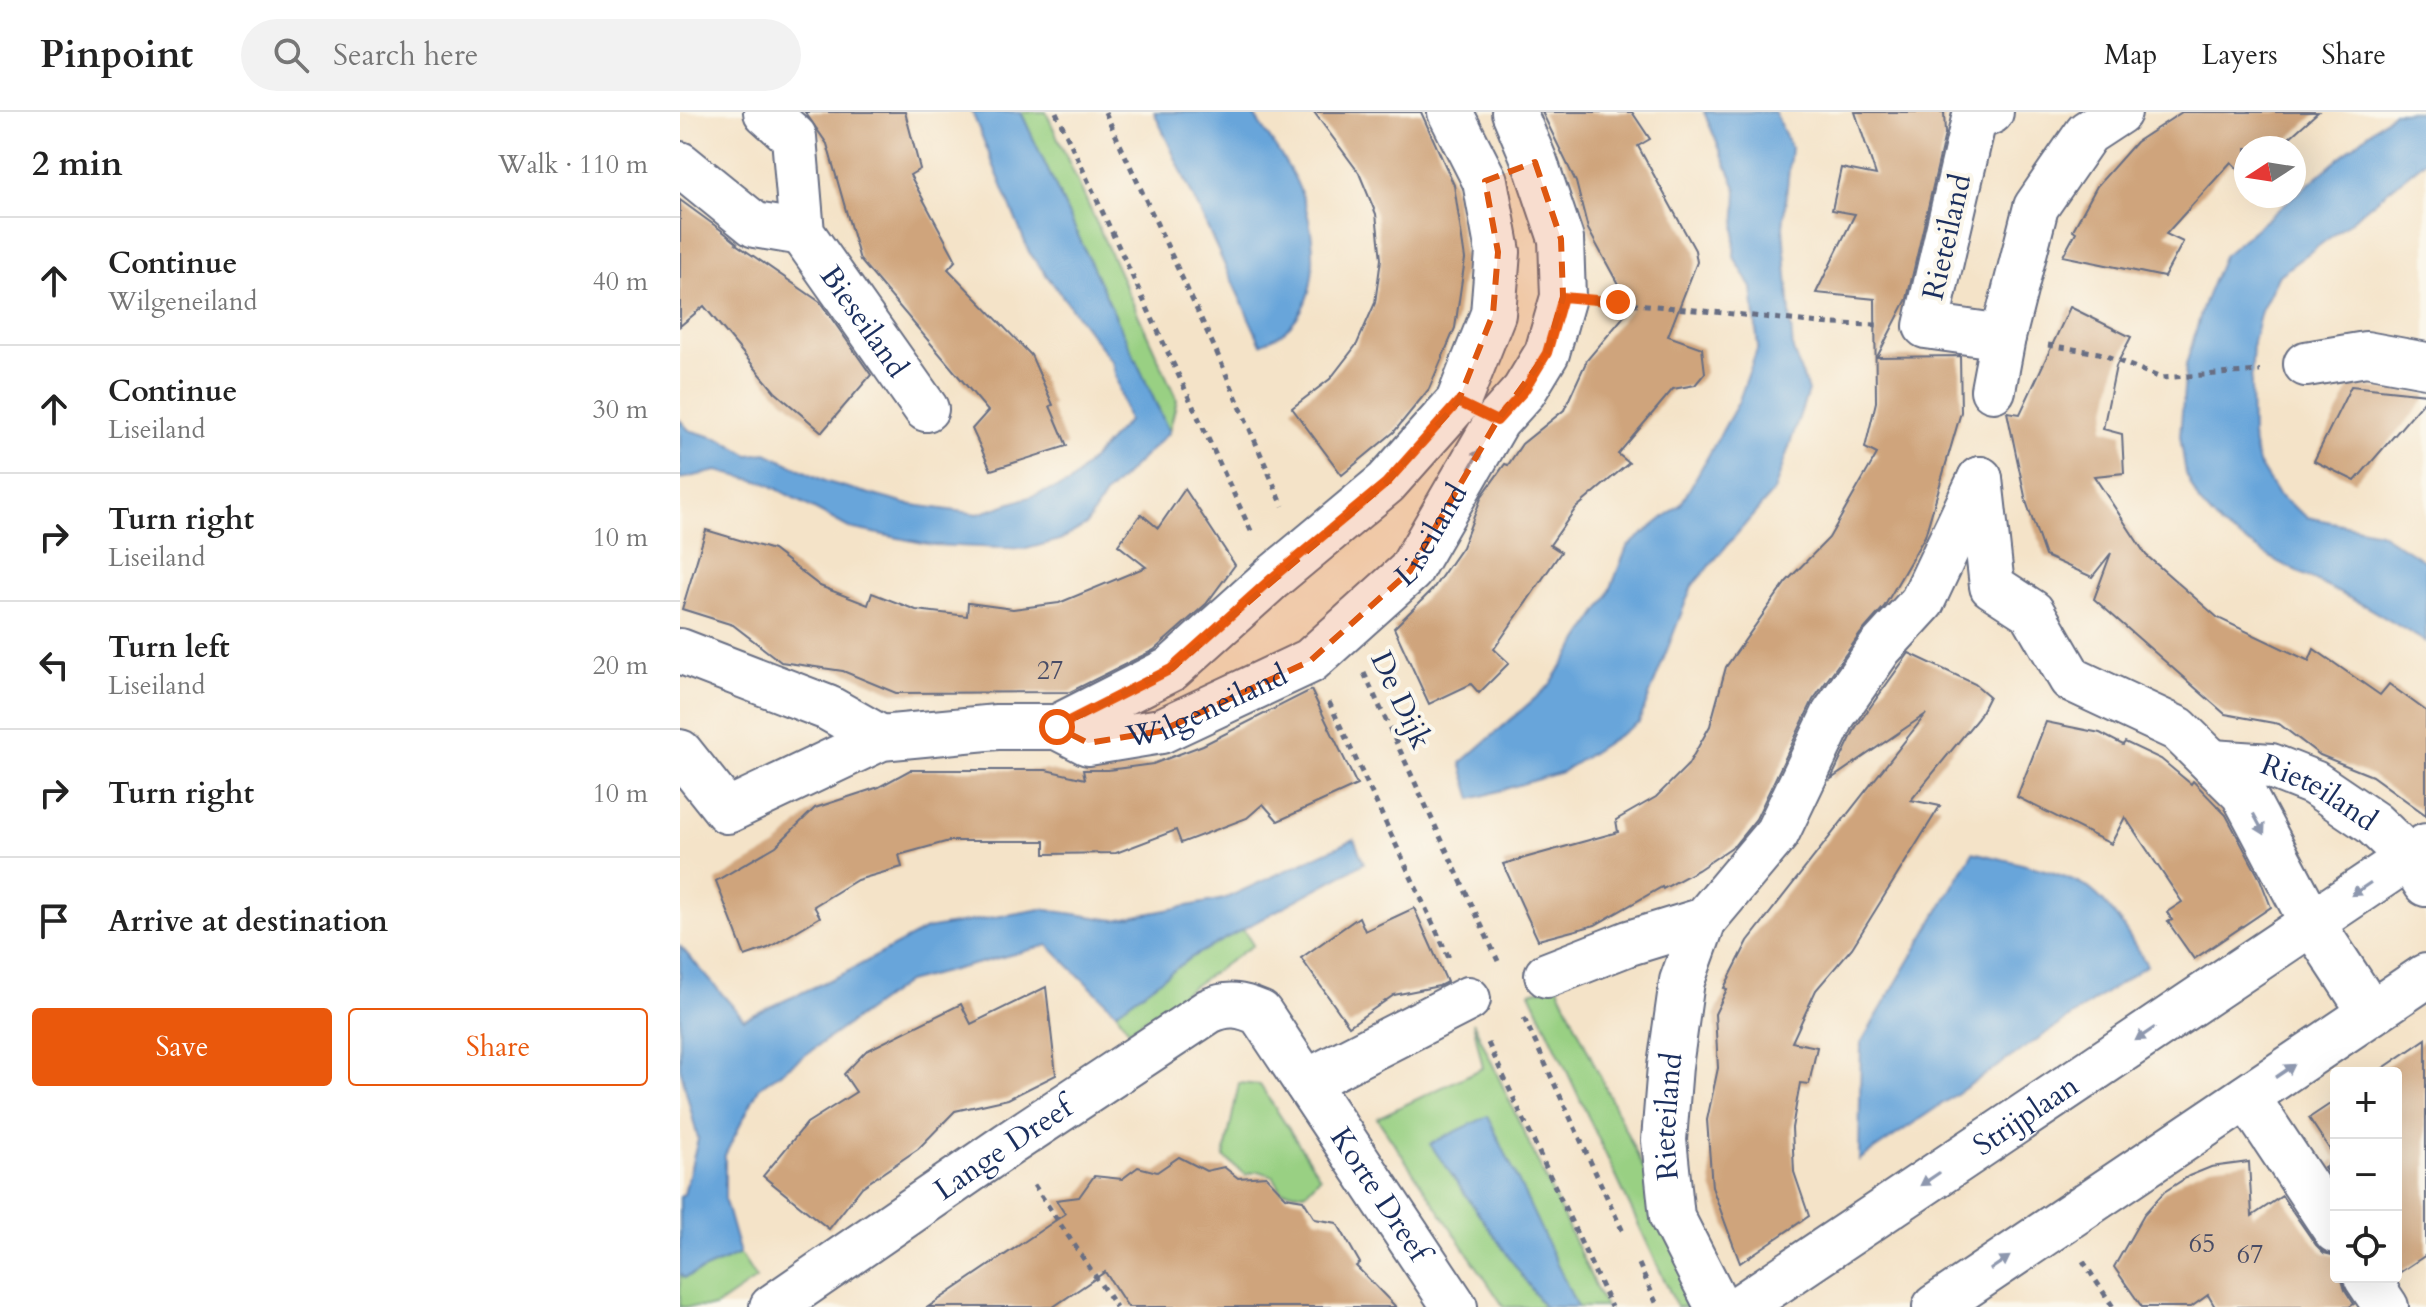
<!DOCTYPE html>
<meta charset="utf-8">
<style>
:root{--surface:#fff;--page:#f2f2f2;--text:#222;--muted:#767676;--line:#e0e0e0;--accent:#ea580c}
body{margin:0;font-family:Cardo,serif;background:var(--page);color:var(--text)}
.controls{position:absolute;right:24px;bottom:24px;display:grid;overflow:hidden;border-radius:8px;box-shadow:0 8px 32px #0002}
.controls button{width:72px;height:72px;display:grid;place-items:center;padding:0;border:0;border-bottom:2px solid var(--line);background:var(--surface);color:var(--text);font:40px sans-serif}
.compass{position:absolute;left:1554px;top:24px;width:72px;height:72px;border-radius:50%;background:var(--surface);box-shadow:0 8px 32px #0002;rotate:258deg}
.stop{position:absolute;width:24px;height:24px;margin:-18px;border:6px solid #ea580c;border-radius:50%;background:#fff}
.stop.end{background:#ea580c;border-color:#fff;box-shadow:0 2px 8px #0008}
.list{margin:0;padding:0;list-style:none}
h2{display:flex;justify-content:space-between;align-items:center;height:104px;margin:0;padding:0 32px;font-size:34px}
h2 small{font-size:26px;font-weight:400;color:var(--muted)}
.list li{display:grid;grid-template-columns:52px 1fr auto;gap:24px;align-items:center;box-sizing:border-box;height:128px;padding:0 32px;border-top:2px solid var(--line)}
.list b{display:block;font-size:30px;white-space:nowrap}
.list p{margin:0;font-size:26px;white-space:nowrap;color:var(--muted)}
.list em{font-size:26px;font-style:normal;color:var(--muted)}
.actions{display:flex;gap:16px;padding:24px 32px}
.actions a{flex:1;padding:18px 0;border:2px solid var(--accent);border-radius:8px;text-align:center;font-size:28px;color:var(--accent)}
.actions .main{background:var(--accent);color:#fff}
.icon{flex:none;width:44px;height:44px;fill:none;stroke:currentColor;stroke-width:2;stroke-linecap:round;stroke-linejoin:round}
.map{position:relative;flex:none;width:1746px;height:1195px;overflow:hidden}
header{display:flex;align-items:center;gap:48px;box-sizing:border-box;height:112px;padding:0 40px;background:var(--surface);border-bottom:2px solid var(--line)}
header strong{font-size:38px}
nav{display:flex;gap:44px;margin-inline-start:auto;font-size:28px}
.search{width:560px;height:72px;background:var(--page);display:flex;align-items:center;gap:20px;box-sizing:border-box;padding:0 28px;border-radius:44px;color:var(--muted);font-size:30px}
main{display:flex}
aside{flex:1;background:var(--surface)}
.map>svg:first-child{display:block}
</style>
<header>
<strong>Pinpoint</strong>
<div class="search"><svg class="icon" aria-label="search" viewBox="0 0 24 24"><circle cx="10" cy="10" r="6"/><path d="M15 15l6 6"/></svg>Search here</div>
<nav><a>Map</a><a>Layers</a><a>Share</a></nav>
</header>
<main>
<aside>
<h2>2 min<small>Walk · 110 m</small></h2>
<ul class="list">
<li><svg class="icon" aria-label="ahead" viewBox="0 0 24 24"><path d="M12 20V5M6 11l6-6 6 6"/></svg><div><b>Continue</b><p>Wilgeneiland</p></div><em>40 m</em></li>
<li><svg class="icon" aria-label="ahead" viewBox="0 0 24 24"><path d="M12 20V5M6 11l6-6 6 6"/></svg><div><b>Continue</b><p>Liseiland</p></div><em>30 m</em></li>
<li><svg class="icon" aria-label="right" viewBox="0 0 24 24"><path d="M7 20v-9h11M14 6l5 5-5 5"/></svg><div><b>Turn right</b><p>Liseiland</p></div><em>10 m</em></li>
<li><svg class="icon" aria-label="left" viewBox="0 0 24 24"><path d="M17 20v-9H6M10 6l-5 5 5 5"/></svg><div><b>Turn left</b><p>Liseiland</p></div><em>20 m</em></li>
<li><svg class="icon" aria-label="right" viewBox="0 0 24 24"><path d="M7 20v-9h11M14 6l5 5-5 5"/></svg><div><b>Turn right</b></div><em>10 m</em></li>
<li><svg class="icon" aria-label="arrive" viewBox="0 0 24 24"><path d="M6 21V4h12l-3 4 3 4H6"/></svg><div><b>Arrive at destination</b></div></li>
</ul>
<div class="actions"><a class="main">Save</a><a>Share</a></div>
</aside>
<div class="map">
<svg width="1746" height="1195" viewBox="0 0 1746 1195">
<rect width="100%" height="100%" fill="#fbf7ec"/>
<filter id="ink" filterUnits="userSpaceOnUse"><feTurbulence type="fractalNoise" baseFrequency=".0125" numOctaves="2"/><feDisplacementMap in="SourceGraphic" scale="16" xChannelSelector="R" yChannelSelector="G"/><feConvolveMatrix kernelMatrix="1 2 1 2 8 2 1 2 1" color-interpolation-filters="sRGB"/></filter>
<filter id="wash" filterUnits="userSpaceOnUse"><feTurbulence type="fractalNoise" baseFrequency=".006" numOctaves="4" result="noise"/><feDisplacementMap in="SourceGraphic" scale="32" xChannelSelector="R" yChannelSelector="G"/><feGaussianBlur stdDeviation="1.8" result="paint"/><feColorMatrix in="noise" values="0 0 0 0 0 0 0 0 0 0 0 0 0 0 0 0 0 1.4 0 .05"/><feComposite in="paint" operator="in"/></filter>
<g filter="url(#wash)">
<rect width="100%" height="100%" fill="#f4e3c8"/>
<g fill="#99d083" stroke="#5a8070" stroke-width="2">
<polygon points="341,0 366,0 497,288 489,320"/>
<polygon points="563,817 573,833 449,918 436,900 510,846"/>
<polygon points="877,873 1024,1185 1009,1195 997,1195 850,880"/>
<polygon points="793,910 925,1195 897,1195 808,1005 751,1033 864,1195 824,1195 697,1006 803,956"/>
<polygon points="559,971 580,973 640,1065 625,1081 602,1079 593,1064 578,1059 566,1063 544,1045"/>
<polygon points="60,1142 76,1167 35,1195 0,1195 0,1161 4,1166"/>
</g>
<g fill="#68a5da" stroke="#426a9c" stroke-width="2">
<polygon points="292,0 341,0 489,320 425,383 406,413 380,428 346,437 253,433 169,416 86,371 37,359 0,367 0,308 9,318 43,328 69,343 87,341 147,370 226,392 298,402 389,372 448,309 432,250 349,140"/>
<path d="M474,0H572C586,23 604,45 616,69C636,112 646,186 603,220C597,225 588,228 581,232Z"/>
<polygon points="1024,0 1095,0 1111,36 1103,115 1113,238 1128,279 1094,379 1012,474 959,610 882,660 792,687 781,651 869,574 927,486 947,435 1001,392 1058,291 1078,235 1072,176 1054,145 1057,78"/>
<polygon points="1714,0 1746,0 1746,48 1660,118 1599,163 1581,199 1573,230 1571,273 1572,325 1578,351 1598,383 1627,405 1699,420 1746,450 1746,530 1685,494 1598,450 1541,414 1519,390 1506,362 1500,324 1506,253 1524,191 1543,144"/>
<polygon points="674,727 684,751 510,846 436,900 368,833 227,870 79,976 45,1043 45,1089 60,1142 4,1166 0,1161 0,1085 4,1082 18,1027 0,955 0,834 64,907 165,861 246,817 361,797 435,808 544,787"/>
<path d="M1293,740C1324,748 1388,760 1411,778C1435,797 1451,828 1467,853L1179,1048L1181,931Z"/>
<polygon points="808,1004 897,1195 864,1195 750,1032"/>
</g>
<g id="blocks">
<g fill="#cfa47c">
<polygon points="125,0 225,0 240,57 230,63 276,148 268,157 351,243 373,293 370,294 387,334 311,358 292,317 308,299 180,148 147,32"/>
<polygon points="634,0 741,0 774,73 785,147 775,216 749,277 714,320 662,363 612,296 650,267 677,232 695,191 701,147 696,102 679,61"/>
<polygon points="862,0 952,0 970,27 958,34 1015,138 1017,150 988,224 1022,236 1025,261 1015,273 993,277 938,342 949,351 896,396 870,433 881,440 814,537 829,551 799,581 791,572 749,592 714,516 752,478 782,435 802,384 825,352 828,353 842,332 884,298 907,248 951,196 908,117 896,70"/>
<polygon points="1175,0 1264,0 1265,22 1227,187 1197,245 1280,244 1281,300 1245,424 1204,495 1180,522 1133,588 1076,707 1055,733 1018,758 983,777 982,775 915,813 858,828 823,752 938,720 936,708 976,685 1008,653 1030,614 1046,555 1106,470 1149,426 1197,342 1185,336 1196,290 1195,187 1136,181 1175,102 1152,98 1161,56 1196,63"/>
<polygon points="1502,0 1638,0 1598,36 1566,36 1566,56 1560,59 1551,50 1486,122 1503,130 1484,165 1383,144 1396,120 1393,118 1417,74 1456,30"/>
<polygon points="0,88 41,118 57,131 56,132 140,190 191,263 142,320 95,280 24,194 0,214"/>
<polygon points="1390,195 1451,225 1436,254 1423,317 1442,322 1444,361 1414,364 1466,443 1538,506 1629,549 1634,537 1700,583 1709,572 1746,599 1746,703 1692,664 1640,643 1599,612 1545,602 1414,487 1431,441 1412,465 1365,444 1346,389 1327,300 1340,302"/>
<polygon points="1671,274 1746,282 1746,287 1675,369 1634,349"/>
<polygon points="505,377 555,453 526,492 474,538 390,580 216,581 163,559 101,550 53,513 2,497 26,418 93,438 140,474 188,493 192,481 236,498 287,504 288,491 333,497 379,491 466,455 438,433 461,402 478,416"/>
<polygon points="1229,541 1295,572 1309,584 1298,606 1231,688 1260,694 1172,836 1136,878 1112,930 1137,935 1129,972 1120,971 1112,1016 1114,1060 1129,1104 1060,1151 1032,1075 1027,1008 1038,956 1035,902 1047,877 1044,876 1068,829 1246,602 1151,667 1176,615"/>
<polygon points="631,578 677,673 598,709 583,692 567,706 501,731 496,718 436,741 365,742 365,729 269,729 219,743 222,755 177,768 134,794 140,805 88,836 65,844 36,769 96,734 135,696 199,675 230,658 366,658 405,667 403,658 428,658 473,652 523,633"/>
<polygon points="1366,610 1420,621 1443,633 1445,630 1481,647 1511,672 1513,669 1546,703 1580,767 1591,795 1514,847 1488,810 1492,808 1487,800 1502,790 1445,705 1431,732 1337,685"/>
<polygon points="734,796 767,870 759,874 714,883 669,914 621,846 679,805 685,819"/>
<polygon points="366,875 376,963 328,987 275,999 238,1037 182,1075 149,1117 83,1064 127,1011 176,980 164,962 186,939 281,892 291,912"/>
<polygon points="1746,927 1746,1143 1716,1163 1716,961 1696,961"/>
<polygon points="1656,988 1656,1047 1629,1006"/>
<polygon points="499,1045 526,1059 544,1055 558,1066 586,1064 606,1085 623,1088 635,1107 657,1111 680,1151 676,1154 716,1195 448,1195 425,1160 373,1195 248,1195 385,1102 376,1088 399,1085 414,1064 442,1067 458,1055 477,1060"/>
<polygon points="1656,1047 1656,1074 1644,1055"/>
<polygon points="1569,1050 1572,1104 1602,1084 1636,1133 1644,1141 1656,1144 1656,1165 1661,1165 1665,1178 1674,1192 1669,1195 1535,1195 1528,1183 1511,1195 1462,1195 1434,1155 1464,1102 1484,1080 1509,1064 1531,1055"/>
</g>
</g>
</g>
<g filter="url(#ink)">
<use href="#blocks" fill-opacity="0" stroke="#676e83" stroke-width="2"/>
<g fill="none" stroke-linecap="round" stroke-linejoin="round">
<defs>
<g id="minor">
<path id="s1" d="M86,0L114,25L122,121L246,297"/>
<polyline points="1311,0 1294,7 1246,214 1323,225"/>
<polyline points="0,52 75,113 122,121"/>
<polyline points="1626,252 1686,242 1746,253"/>
<polyline points="1313,278 1323,225 1356,95 1407,21 1439,0"/>
<polyline points="1300,367 1312,474 1352,500 1391,567 1498,617 1563,681 1632,811 1691,901"/>
<polyline points="0,539 148,596 201,626"/>
<path id="s2" d="M377,615L408,631L481,619L630,549L730,459L817,309L844,279L867,241L883,185L881,127L855,50L834,0"/>
<polyline points="0,640 47,699 201,626 317,615 377,615 491,557 592,466 706,371 778,290 813,202 818,140 805,69 770,0"/>
<path id="s3" d="M1532,650L1591,654L1634,671L1693,711L1729,745L1746,772"/>
<polyline points="867,863 949,831 1024,808"/>
<polyline points="626,970 788,887"/>
<polyline points="1567,985 1656,1119"/>
<polyline points="1686,1165 1706,1195"/>
<path id="s4" d="M92,1195L327,1033L529,899C549,890 561,893 580,901L775,1195"/>
<path id="s5" d="M1038,1195L992,1105L984,1028L990,954L1002,869L1024,808L1097,721L1154,602L1200,536L1242,490L1300,367"/>
<path id="s6" d="M1060,1195L1746,734"/>
<polyline points="1255,1195 1746,864"/>
</g>
</defs>
<use href="#minor" stroke="#676e83" stroke-width="48"/>
<g stroke="#676e83" stroke-width="5" stroke-dasharray="6 6" stroke-linecap="butt">
<polyline points="376,0 572,421"/>
<polyline points="425,0 537,241 603,394"/>
<polyline points="928,189 1150,212 1201,213"/>
<polyline points="1368,233 1419,241 1481,266 1580,259"/>
<polyline points="684,561 818,849"/>
<polyline points="649,590 769,846"/>
<polyline points="844,906 944,1122"/>
<polyline points="808,931 931,1195"/>
<polyline points="354,1073 436,1195"/>
<polyline points="1403,1149 1433,1195"/>
<polyline points="959,1152 978,1195"/>
</g>
<use href="#minor" stroke="#fff" stroke-width="44"/>
</g>
<defs><path id="oneway-solid" d="M-6-.8H1V-3.2L6.5 0L1 3.2V.8H-6Z" transform="scale(2)"/></defs>
<g fill="#8d97ae">
<use href="#oneway-solid" transform="translate(795 347) rotate(-60)"/>
<use href="#oneway-solid" transform="translate(1579 712) rotate(62)"/>
<use href="#oneway-solid" transform="translate(1681 777) rotate(146)"/>
<use href="#oneway-solid" transform="translate(1465 922) rotate(146)"/>
<use href="#oneway-solid" transform="translate(1605 959) rotate(-34)"/>
<use href="#oneway-solid" transform="translate(1250 1067) rotate(146)"/>
<use href="#oneway-solid" transform="translate(1320 1151) rotate(-34)"/>
</g>
</g>
<g fill="none" stroke-linecap="round" stroke-linejoin="round" filter="url(#ink)">
<polyline stroke="#ea580c" stroke-width="10" points="377,615 491,557 592,466 706,371 778,290 817,309 844,279 867,241 883,185 938,190"/>
</g>
<path fill="#de5710" fill-opacity="0.2" stroke="#de5710" stroke-width="6" stroke-dasharray="16 10" stroke-linejoin="round" d="M855,50L881,127L883,185L867,241L817,309L730,459L630,549L481,619L408,631L377,615L491,557L706,371L778,290L813,202L818,140L805,69Z"/>
<g text-anchor="middle" dominant-baseline="central" stroke-width="8" stroke-linejoin="round" paint-order="stroke">
<g font-size="26" fill="#484c66">
<text x="370" y="558">27</text>
<text x="1522" y="1131">65</text>
<text x="1570" y="1142">67</text>
</g>
<g font-size="30" fill="#1b2f5e" stroke="#fbf7ec">
<text transform="translate(1267 125) rotate(-77)">Rieteiland</text>
<text stroke="none"><textPath href="#s1" startOffset="242">Bieseiland</textPath></text>
<text stroke="none"><textPath href="#s2" startOffset="450">Liseiland</textPath></text>
<text transform="translate(721 588) rotate(65)">De Dijk</text>
<text stroke="none"><textPath href="#s2" startOffset="160">Wilgeneiland</textPath></text>
<text stroke="none"><textPath href="#s3" startOffset="114">Rieteiland</textPath></text>
<text stroke="none"><textPath href="#s6" startOffset="344">Strijplaan</textPath></text>
<text stroke="none"><textPath href="#s5" startOffset="202">Rieteiland</textPath></text>
<text stroke="none"><textPath href="#s4" startOffset="280">Lange Dreef</textPath></text>
<text stroke="none"><textPath href="#s4" startOffset="798">Korte Dreef</textPath></text>
</g>
</g>
</svg>
<div class="controls">
<button>+</button>
<button>−</button>
<button><svg class="icon" aria-label="locate" viewBox="0 0 24 24"><circle cx="12" cy="12" r="6"/><path d="M12 2v4M12 18v4M2 12h4M18 12h4"/></svg></button>
</div>
<svg class="compass" viewBox="-18 -18 36 36"><path d="M0-13l5 13h-10z" fill="#e53935"/><path d="M0 13l5-13h-10z" fill="#767676"/></svg>
<div class="stop" style="left:377px;top:615px"></div>
<div class="stop end" style="left:938px;top:190px"></div>
</div>
</main>
